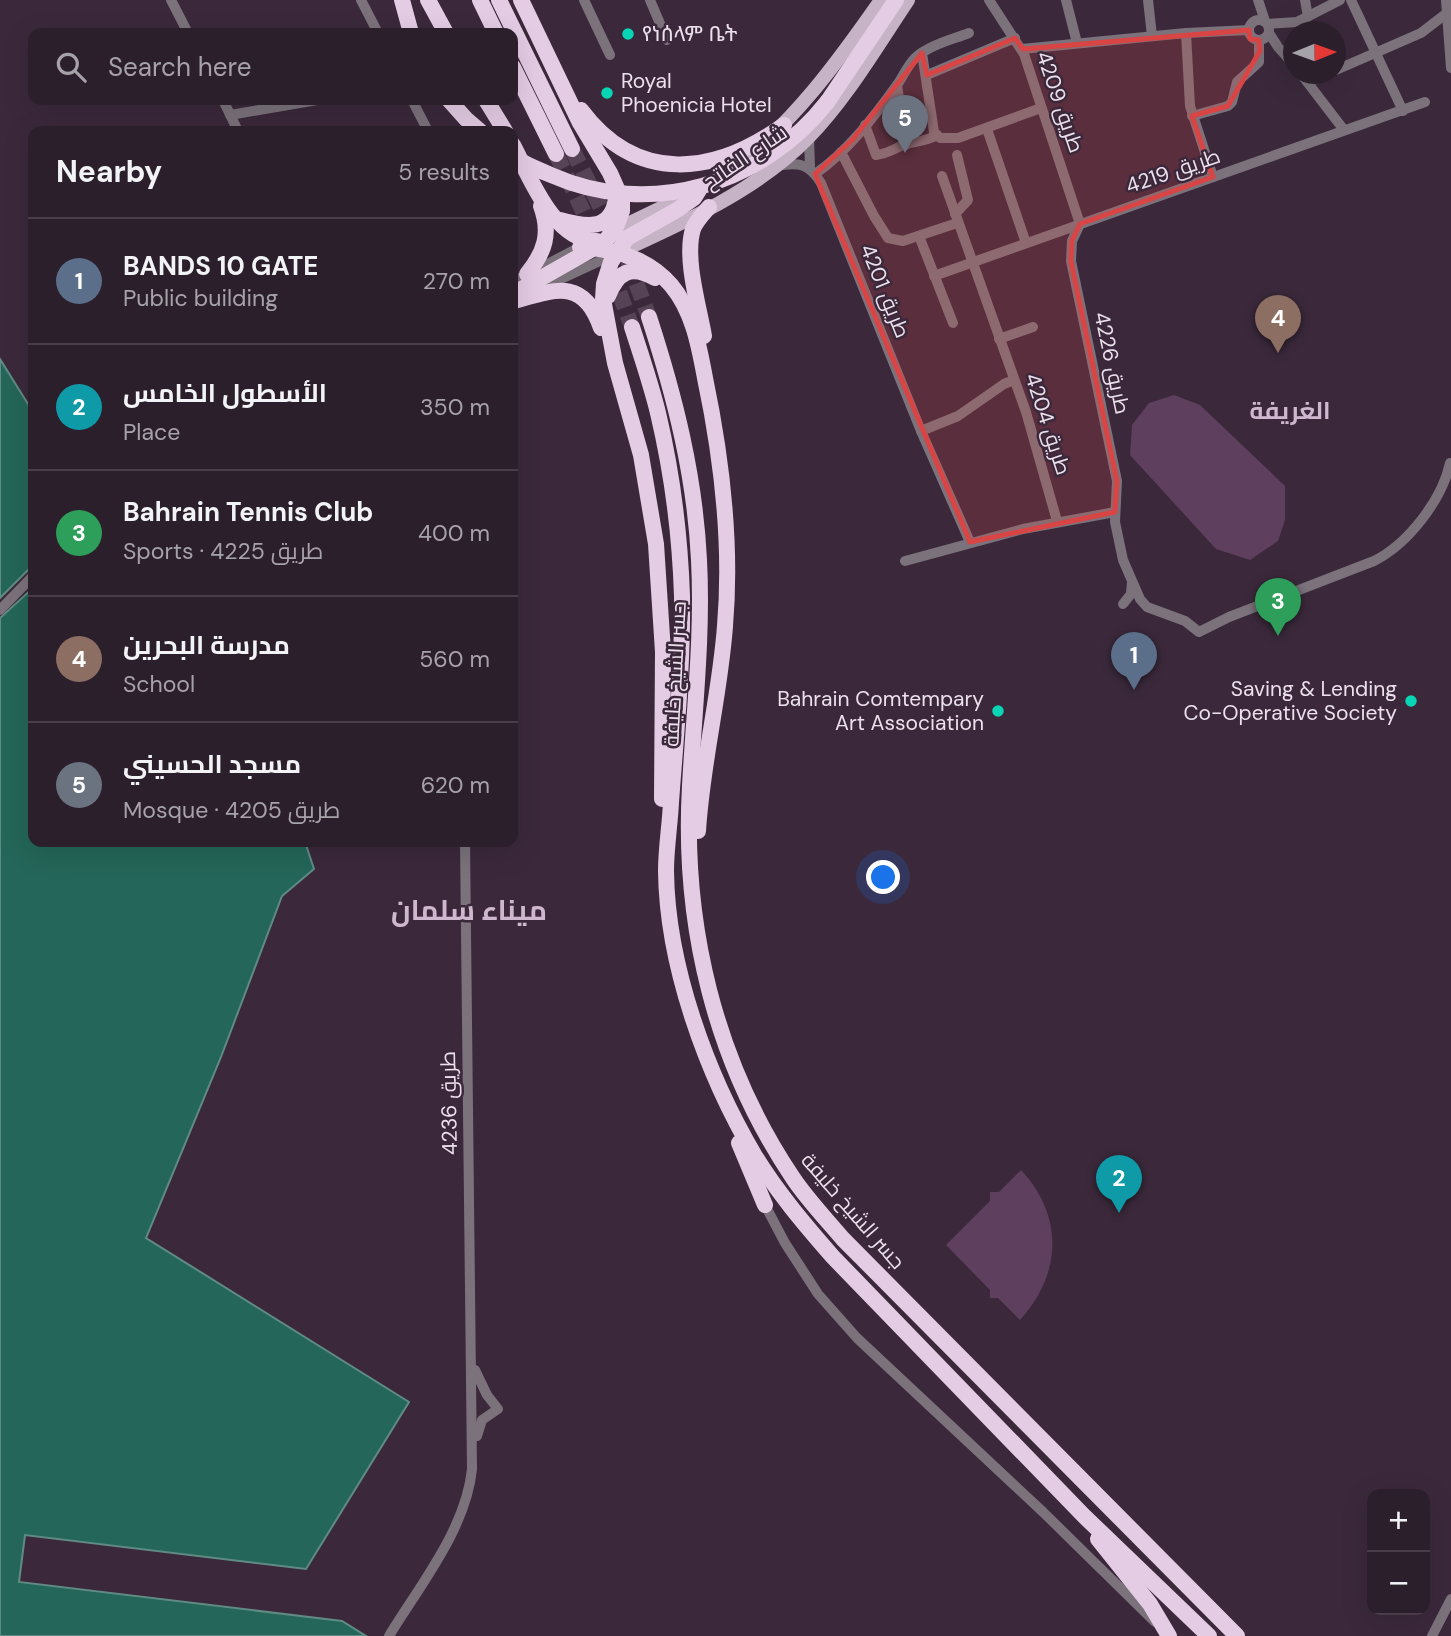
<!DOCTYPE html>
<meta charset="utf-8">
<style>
:root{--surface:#2c1f2c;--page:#342734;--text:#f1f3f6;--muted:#a6a2a9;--line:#483d48;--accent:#08d5b5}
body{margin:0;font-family:"DM Sans",Cairo,"Noto Sans Ethiopic",sans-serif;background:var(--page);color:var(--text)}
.controls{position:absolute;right:21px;bottom:21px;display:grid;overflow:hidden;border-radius:14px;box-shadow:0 7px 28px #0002}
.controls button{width:63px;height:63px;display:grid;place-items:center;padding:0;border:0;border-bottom:2px solid var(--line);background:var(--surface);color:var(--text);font:35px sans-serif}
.compass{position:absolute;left:1283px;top:21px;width:63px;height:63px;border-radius:50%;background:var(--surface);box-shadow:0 7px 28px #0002;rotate:89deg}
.you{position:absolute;left:884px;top:878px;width:24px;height:24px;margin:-18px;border:5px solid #fff;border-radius:50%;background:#1a73e8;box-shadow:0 0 0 10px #1a73e833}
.badge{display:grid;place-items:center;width:46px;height:46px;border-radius:50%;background:var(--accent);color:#fff;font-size:23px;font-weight:700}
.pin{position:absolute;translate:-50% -58px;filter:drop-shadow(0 2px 4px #0008)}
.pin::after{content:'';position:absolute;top:37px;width:24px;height:21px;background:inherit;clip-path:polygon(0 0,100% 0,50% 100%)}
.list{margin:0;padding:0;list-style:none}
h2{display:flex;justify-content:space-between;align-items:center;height:91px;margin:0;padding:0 28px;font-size:30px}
h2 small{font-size:23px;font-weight:400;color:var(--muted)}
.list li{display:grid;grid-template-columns:46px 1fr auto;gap:21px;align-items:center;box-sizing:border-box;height:126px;padding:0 28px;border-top:2px solid var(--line)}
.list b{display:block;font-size:26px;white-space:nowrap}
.list p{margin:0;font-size:23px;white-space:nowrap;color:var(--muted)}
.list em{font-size:23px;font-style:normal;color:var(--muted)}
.icon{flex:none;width:38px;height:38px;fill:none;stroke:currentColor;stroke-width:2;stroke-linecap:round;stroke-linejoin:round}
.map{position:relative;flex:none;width:1451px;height:1636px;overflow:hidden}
.search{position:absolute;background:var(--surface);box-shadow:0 7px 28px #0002;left:28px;top:28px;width:490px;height:77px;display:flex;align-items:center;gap:18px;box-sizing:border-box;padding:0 24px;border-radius:14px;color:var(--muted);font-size:26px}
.panel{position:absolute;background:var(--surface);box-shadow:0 7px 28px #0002;left:28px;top:126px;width:490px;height:721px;border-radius:14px}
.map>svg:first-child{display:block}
</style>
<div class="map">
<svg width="1451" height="1636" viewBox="0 0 1451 1636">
<rect width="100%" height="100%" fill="#3b293b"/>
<g fill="#5e3f5e">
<polygon points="1174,395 1200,405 1285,486 1285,520 1278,541 1250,560 1216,549 1130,455 1132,425 1149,403"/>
<path d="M1021,1170C1064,1216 1062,1274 1020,1320L998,1298H990V1290L946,1245L990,1201V1192H999Z"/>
</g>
<g fill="#246659" stroke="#608b85" stroke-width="2">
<polygon points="0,359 33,412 33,565 0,598"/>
<polygon points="33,588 33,842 305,842 314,869 282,896 221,1057 146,1238 409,1402 306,1569 25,1535 19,1582 342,1621 366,1636 0,1636 0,618"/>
</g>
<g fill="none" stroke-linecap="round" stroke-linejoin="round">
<g stroke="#564456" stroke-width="16" stroke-dasharray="16 8" stroke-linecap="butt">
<polyline points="572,149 611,228"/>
<polyline points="556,154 594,234"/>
<polyline points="628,261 649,317"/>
<polyline points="611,270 632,327"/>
</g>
<g stroke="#7b727b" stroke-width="10">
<polyline points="171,0 188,33"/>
<polyline points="361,0 378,33"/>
<polyline points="584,0 610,55"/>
<polyline points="650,0 667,40"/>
<polyline points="989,0 1024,54 1080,224"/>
<polyline points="1066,0 1077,43"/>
<polyline points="1148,0 1152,36"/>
<polyline points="1258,0 1265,21"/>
<polyline points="1305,0 1308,17"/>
<polyline points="1351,0 1403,111"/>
<polyline points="1446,0 1451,68"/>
<circle cx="1259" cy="30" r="10"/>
<polyline points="1268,24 1297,22 1340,0"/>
<polyline points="1186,33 1190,106 1213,177"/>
<polyline points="1269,33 1278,47 1294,65"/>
<polyline points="1022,49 1186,33 1249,30"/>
<polyline points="922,53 934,132 940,138 958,138 1041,108"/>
<polyline points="1336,70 1421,33 1447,13"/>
<polyline points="1301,74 1344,130"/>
<polyline points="927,75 1015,38"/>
<polyline points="1309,82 1327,74"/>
<polyline points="897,85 906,145"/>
<polyline points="223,100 238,131"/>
<polyline points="412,100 428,131"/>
<polyline points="230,115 317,100"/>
<polyline points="1192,116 1228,106 1232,102 1237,82 1259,62 1259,40"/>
<path d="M865,125L876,155C887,154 894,149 903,145C915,141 925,142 937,135"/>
<polyline points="987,129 1026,243"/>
<polyline points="809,137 810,168"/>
<polyline points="841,152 874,216 888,238 903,241 957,223"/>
<path d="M776,166C798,162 809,163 821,183L921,431L970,542"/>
<path d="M815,174C847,152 874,117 897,85C903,77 907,66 915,58C929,45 951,40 969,33"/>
<polyline points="942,176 1026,412 1057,521"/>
<polyline points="955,214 968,200 957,155"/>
<path d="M1080,224L1072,241L1071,261L1117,481L1115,522L1123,560L1140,599L1147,607L1185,621L1199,632L1229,617L1374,561C1408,544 1442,500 1450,463"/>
<polyline points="919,236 953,323"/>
<polyline points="934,276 1425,102"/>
<polyline points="513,282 586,244"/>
<polyline points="537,290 615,254"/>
<polyline points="999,339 1033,327"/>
<polyline points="921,431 958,416 1004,384 1014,380"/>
<polyline points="905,561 1023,529 1115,512"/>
<polyline points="1123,604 1131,594 1132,582"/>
<polyline points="0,610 33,576"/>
<polyline points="765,1205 785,1243 818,1294 857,1338 1043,1512 1155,1622"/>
<polyline points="475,1370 487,1395 498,1409 482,1420 477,1436"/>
<path d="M389,1636C420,1585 466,1529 472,1469L465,842"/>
<polyline points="1432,1636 1451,1599"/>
</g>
<g stroke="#c6b3c6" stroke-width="14">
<path d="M733,169C794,122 837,63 881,0"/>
<polyline points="609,233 694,192"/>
<path d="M617,253C681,224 759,189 808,138C847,98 877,46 908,0"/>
</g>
<g stroke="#e4cce4" stroke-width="16">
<polyline points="402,0 411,33"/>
<polyline points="428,0 446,33"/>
<polyline points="480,0 496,33"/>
<polyline points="499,0 572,149"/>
<polyline points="513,67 556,154"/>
<polyline points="449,100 466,119 480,131"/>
<polyline points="486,100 505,131"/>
<polyline points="828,101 896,0"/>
<path d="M581,110C637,185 715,175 784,125"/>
<path d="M513,145C530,177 554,242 597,241"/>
<path d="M560,220C585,227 612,232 616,198"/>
<path d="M580,247C615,249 648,258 671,285C693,311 699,346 705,378C722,459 732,544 725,626C720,695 702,763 698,831"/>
<path d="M527,274C545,252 551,233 541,206"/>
<polyline points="513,294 603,243 615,230 622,211 622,200 610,173 580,123 521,0"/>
<path d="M608,296C618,271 631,265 655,278"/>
<path d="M514,301C556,289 584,278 601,328"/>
<path d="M649,317C675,397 695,476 699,560C703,636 694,711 690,786C682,925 715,1062 793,1178C807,1199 826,1219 843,1239L1237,1636"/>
<path d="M632,327C641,355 651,384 658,413C672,472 680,535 682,596C683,665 676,734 671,802C670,825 666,848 666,871C667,966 707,1075 755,1156C777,1192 805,1225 833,1257L1084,1516L1209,1636"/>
<path d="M704,336C699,307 684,258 693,229C696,221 704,213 709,207"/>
<polyline points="662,799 663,652 656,544 641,455 615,363 603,299 604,284 611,262 627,238 677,210 694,198 699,190"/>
<polyline points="739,1143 765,1205"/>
<polyline points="1098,1539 1150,1604 1169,1636"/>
</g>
<path stroke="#e4cce4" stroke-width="16" d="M513,156C525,165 537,169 551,175C650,219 763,185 828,101"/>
</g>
<path fill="#d94445" fill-opacity="0.2" stroke="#d94445" stroke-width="5" stroke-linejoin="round" d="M1249,30L1250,39L1259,40L1260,51L1228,106L1192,116L1213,177L1080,224L1072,241L1071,261L1117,481L1115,512L970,542L815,174L852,140L922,53L927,75L1015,38L1023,49Z"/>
<g fill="#08d5b5" stroke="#3b293b" stroke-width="2.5">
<circle cx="628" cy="34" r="7"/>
<circle cx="607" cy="93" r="7"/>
<circle cx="1411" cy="701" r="7"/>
<circle cx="998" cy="711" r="7"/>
</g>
<g text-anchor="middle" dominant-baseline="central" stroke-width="5" stroke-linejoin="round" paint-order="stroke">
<g font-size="21" fill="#ece0ec" stroke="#3b293b" text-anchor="start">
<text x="642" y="34">የነሰላም ቤት</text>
<text x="621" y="81">Royal<tspan x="621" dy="24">Phoenicia Hotel</tspan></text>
<text x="1397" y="689" text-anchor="end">Saving &amp; Lending<tspan x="1397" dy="24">Co-Operative Society</tspan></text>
<text x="984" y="699" text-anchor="end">Bahrain Comtempary<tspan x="984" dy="24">Art Association</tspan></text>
</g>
<g font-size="21" fill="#ece0ec" stroke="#3b293b">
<text transform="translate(1060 102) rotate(71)">طريق 4209</text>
<text transform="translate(745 157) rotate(-34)">شارع الفاتح</text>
<text transform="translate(1173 171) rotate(-19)">طريق 4219</text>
<text transform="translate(885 291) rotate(68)">طريق 4201</text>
<text transform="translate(1112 363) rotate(78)">طريق 4226</text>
<text transform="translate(1048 424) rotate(72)">طريق 4204</text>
<text transform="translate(675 674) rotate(-87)">جسر الشيخ خليفة</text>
<text transform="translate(449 1103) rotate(-91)">طريق 4236</text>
<text transform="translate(853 1211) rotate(49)">جسر الشيخ خليفة</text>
</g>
<g font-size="24" font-weight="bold" fill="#cfb8cf" stroke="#3b293b">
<text x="1290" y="410">الغريفة</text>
</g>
<g font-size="28" font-weight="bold" fill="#cfb8cf" stroke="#3b293b">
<text x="469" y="910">ميناء سلمان</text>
</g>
</g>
</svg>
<div class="controls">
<button>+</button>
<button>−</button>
</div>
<svg class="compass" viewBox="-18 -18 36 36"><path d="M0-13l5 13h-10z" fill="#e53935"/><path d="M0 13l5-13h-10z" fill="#a6a2a9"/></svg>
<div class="you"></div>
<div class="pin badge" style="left:1134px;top:690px;background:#5c6f8a">1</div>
<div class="pin badge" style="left:1119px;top:1213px;background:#0f9aa8">2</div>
<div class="pin badge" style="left:1278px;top:636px;background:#2e9e5b">3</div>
<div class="pin badge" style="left:1278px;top:353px;background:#8d6e63">4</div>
<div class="pin badge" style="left:905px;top:153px;background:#6b7280">5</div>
<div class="search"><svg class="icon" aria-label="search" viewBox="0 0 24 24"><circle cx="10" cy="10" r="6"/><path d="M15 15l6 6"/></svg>Search here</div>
<section class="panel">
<h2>Nearby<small>5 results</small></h2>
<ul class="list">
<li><span class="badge" style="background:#5c6f8a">1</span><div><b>BANDS 10 GATE</b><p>Public building</p></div><em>270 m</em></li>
<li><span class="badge" style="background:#0f9aa8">2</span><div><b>الأسطول الخامس</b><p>Place</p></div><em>350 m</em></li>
<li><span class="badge" style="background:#2e9e5b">3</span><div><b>Bahrain Tennis Club</b><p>Sports · طريق 4225</p></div><em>400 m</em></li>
<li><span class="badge" style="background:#8d6e63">4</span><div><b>مدرسة البحرين</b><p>School</p></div><em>560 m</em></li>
<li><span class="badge" style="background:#6b7280">5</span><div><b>مسجد الحسيني</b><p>Mosque · طريق 4205</p></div><em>620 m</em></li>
</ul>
</section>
</div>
